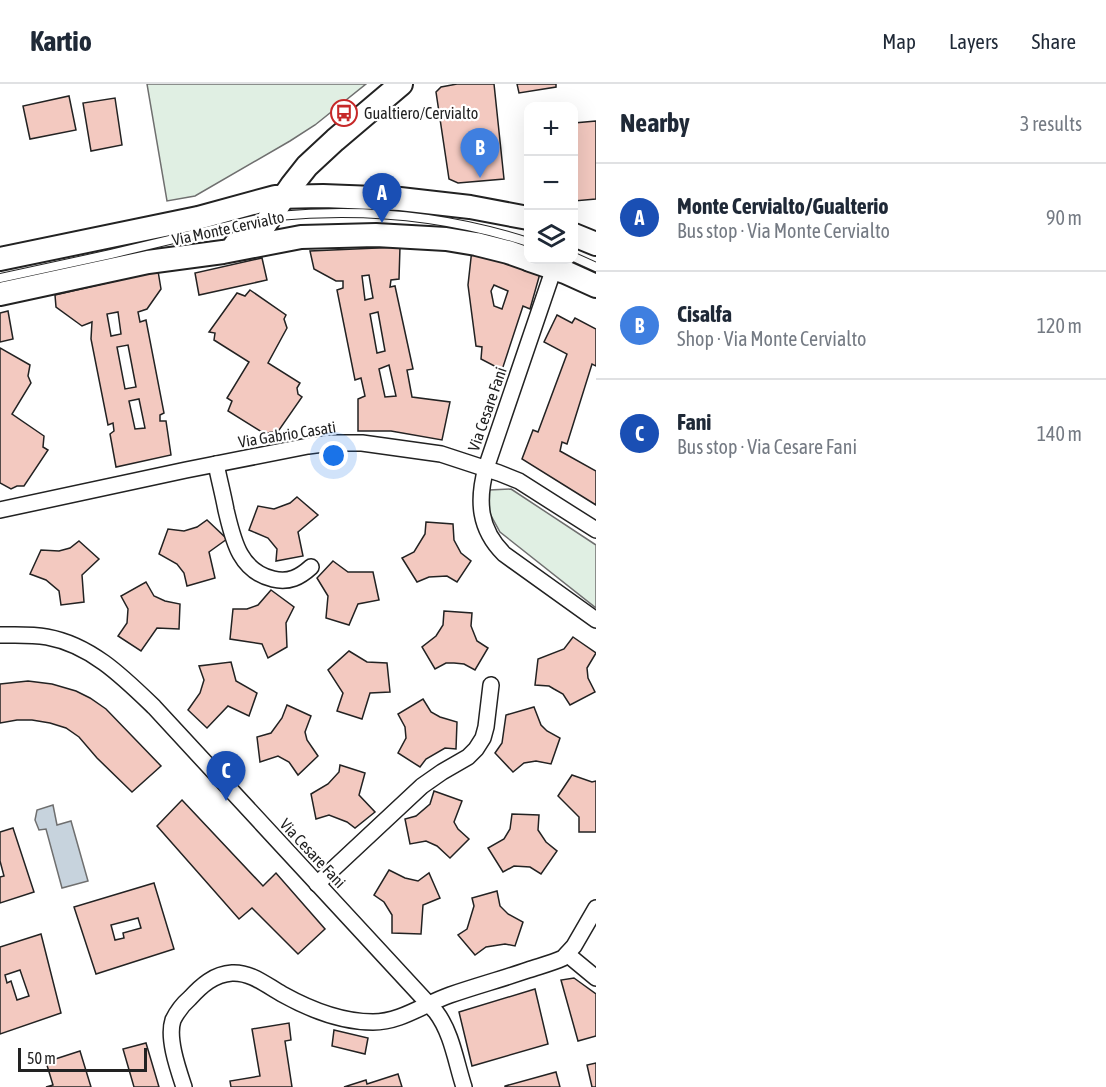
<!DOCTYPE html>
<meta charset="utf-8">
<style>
:root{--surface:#fff;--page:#f6f6f7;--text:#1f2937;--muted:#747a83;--line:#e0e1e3;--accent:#0b8043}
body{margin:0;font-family:"Asap Condensed",sans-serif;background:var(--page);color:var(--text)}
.controls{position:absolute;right:18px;top:18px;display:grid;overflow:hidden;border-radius:12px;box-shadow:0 6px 24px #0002}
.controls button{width:54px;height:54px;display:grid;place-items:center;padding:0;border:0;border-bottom:2px solid var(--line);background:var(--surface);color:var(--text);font:30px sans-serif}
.scale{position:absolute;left:18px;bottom:15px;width:129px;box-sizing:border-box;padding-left:6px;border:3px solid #222;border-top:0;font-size:16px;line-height:21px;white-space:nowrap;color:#222;-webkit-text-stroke:4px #fff;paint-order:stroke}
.you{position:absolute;left:334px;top:372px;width:21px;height:21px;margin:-15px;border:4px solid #fff;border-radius:50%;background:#1a73e8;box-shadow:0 0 0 9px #1a73e833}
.badge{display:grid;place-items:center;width:39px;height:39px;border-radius:50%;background:var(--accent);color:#fff;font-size:20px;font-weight:700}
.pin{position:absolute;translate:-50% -50px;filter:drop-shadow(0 2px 3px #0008)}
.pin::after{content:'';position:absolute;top:32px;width:21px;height:18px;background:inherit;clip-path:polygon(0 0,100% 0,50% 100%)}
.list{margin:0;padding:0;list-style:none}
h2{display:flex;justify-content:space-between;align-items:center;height:78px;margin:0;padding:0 24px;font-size:26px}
h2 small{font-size:20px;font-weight:400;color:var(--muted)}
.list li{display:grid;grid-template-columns:39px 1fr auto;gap:18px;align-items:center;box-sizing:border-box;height:108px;padding:0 24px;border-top:2px solid var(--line)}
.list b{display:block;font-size:22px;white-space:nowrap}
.list p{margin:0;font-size:20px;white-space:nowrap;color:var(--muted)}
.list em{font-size:20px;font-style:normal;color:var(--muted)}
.icon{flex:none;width:33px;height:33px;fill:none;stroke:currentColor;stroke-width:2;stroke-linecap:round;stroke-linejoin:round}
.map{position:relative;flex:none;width:596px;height:1003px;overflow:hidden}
header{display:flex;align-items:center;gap:36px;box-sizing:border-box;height:84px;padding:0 30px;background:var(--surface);border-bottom:2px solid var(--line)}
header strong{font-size:28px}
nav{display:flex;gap:33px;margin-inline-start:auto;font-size:21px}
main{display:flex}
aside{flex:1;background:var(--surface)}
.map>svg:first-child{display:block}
</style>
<header>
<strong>Kartio</strong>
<nav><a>Map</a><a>Layers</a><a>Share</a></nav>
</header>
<main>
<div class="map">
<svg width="596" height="1003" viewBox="0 0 596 1003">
<rect width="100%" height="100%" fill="#fff"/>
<g fill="#e0efe3" stroke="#6f6f6f" stroke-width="1.5">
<polygon points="147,0 366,0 315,41 290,57 195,112 167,117"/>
<polygon points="511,405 596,461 596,524 500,448 488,426 489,406"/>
</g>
<polygon fill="#c7d3dd" stroke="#6f6f6f" stroke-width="1.5" points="53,721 57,741 71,737 88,797 62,804 46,745 39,746 35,736 37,726"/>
<g fill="#f3c9c0" stroke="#222" stroke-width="1.5" fill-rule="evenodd">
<polygon points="457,0 494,0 504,95 458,99 449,95 436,8 441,3"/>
<polygon points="517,0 556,0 556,3 519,9"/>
<polygon points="69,12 76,46 30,55 23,22"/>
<polygon points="115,14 122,61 91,67 83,19"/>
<polygon points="596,37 596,115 574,117 574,39"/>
<path d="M400,163L399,195L391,196L390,203L395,202L413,285L407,286L412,313L450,318L442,356L391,347H358V315L365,312L361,294L355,296L337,206L343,204V197H336L314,185L310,167ZM369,191L373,214L365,216L362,192ZM378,228L385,267L377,269L370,230ZM389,281L396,312L385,313L379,285Z"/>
<path d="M472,165L541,186L530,225L523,222L502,286L481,275L482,263L476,262L468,201ZM494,201L508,207L502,225L494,222L491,207Z"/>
<polygon points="262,174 267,196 199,211 195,189"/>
<path d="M158,187L161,205L147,225L138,228L140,238L146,236L164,329L160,331V337H166L171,371L116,383L110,350L114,347L113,339L108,341L91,255L92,238L82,242L56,223L55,211ZM118,228L121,250L111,252L107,230ZM128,261L136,303L125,305L117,263ZM139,315L145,344L135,345L129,317Z"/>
<polygon points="250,206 286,231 284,235 287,244 268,279 300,299 297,304 298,310 302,313 277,349 271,348 265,350 228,327 232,317 227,314 249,278 214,256 215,249 209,248 237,209 245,212"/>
<polygon points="8,227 13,255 0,258 0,229"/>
<polygon points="557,231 572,239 575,234 596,245 596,282 592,280 567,360 562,358 560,367 596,387 596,421 522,375 533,346 538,348 567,270 544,258"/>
<polygon points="0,264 30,281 28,292 31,299 12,330 44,352 43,363 48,366 24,402 17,402 11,405 0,399"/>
<polygon points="297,413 318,431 298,448 303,472 276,477 277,465 268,454 249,446 258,422 274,425 290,419"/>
<polygon points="207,436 227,455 209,468 215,494 187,502 184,489 177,480 159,470 168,445 184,447 197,443"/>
<polygon points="426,438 453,440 454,456 461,469 471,477 457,498 447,492 429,493 417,498 402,474 414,468 425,450"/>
<polygon points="79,457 99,475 82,491 84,518 61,521 59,507 46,496 30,490 41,466 59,467 70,464"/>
<polygon points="333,477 348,488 373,488 379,516 358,520 349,541 326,534 328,512 317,494"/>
<polygon points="146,498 154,512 165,517 180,520 179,545 157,544 141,567 118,552 127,539 128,525 121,512"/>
<polygon points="271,506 294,523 286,539 287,563 268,574 262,560 230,555 233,525 247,525 258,521"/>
<polygon points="444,527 472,529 471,542 477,557 488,564 475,586 464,580 454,579 446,579 435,585 422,563 436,552 443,541"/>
<polygon points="573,553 596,569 587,584 588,594 595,608 570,621 563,610 554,605 549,602 535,601 538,575 564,565"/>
<polygon points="349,567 367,578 387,579 390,608 370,609 362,635 337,627 343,609 328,586"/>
<polygon points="231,578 236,597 257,609 249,632 228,622 207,644 188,626 200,609 204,596 199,582"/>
<polygon points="28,597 52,600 76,607 90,614 106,625 161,682 132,708 97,674 79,653 66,644 50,639 32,636 17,636 0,639 0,600"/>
<polygon points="423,615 431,628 440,633 457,638 456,665 445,664 426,675 420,683 398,669 406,654 405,643 398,630"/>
<polygon points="287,621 311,632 305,648 307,656 318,672 298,691 289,678 278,672 260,678 257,653 271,649 282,634"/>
<polygon points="534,623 541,641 547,647 560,654 551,680 536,677 524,679 513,688 495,669 502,659 506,631"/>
<polygon points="340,681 365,689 359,711 375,728 355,744 347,738 329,731 316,735 311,710 328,700 339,688"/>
<polygon points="572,691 592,698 596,697 596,748 579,748 579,733 558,712"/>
<polygon points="434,707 462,717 454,738 458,745 469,755 450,774 437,762 426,757 410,760 405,735 416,732 430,720"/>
<polygon points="182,716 263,802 276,789 325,845 298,870 252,824 239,835 157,742"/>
<polygon points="512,730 539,731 538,746 546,758 557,767 541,790 530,783 514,782 503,788 488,764 504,755 510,745"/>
<polygon points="13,744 34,808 0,819 0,793 4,792 0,777 0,748"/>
<polygon points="389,786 405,794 418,797 429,789 440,814 423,821 421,850 392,849 392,831 384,818 374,811"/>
<path d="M154,799L174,865L96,890L74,823ZM138,834L141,844L123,849L124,854L115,856L111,841Z"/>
<polygon points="497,807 500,822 508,830 523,838 515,862 505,860 486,863 475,871 458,851 467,845 474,822 472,814"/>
<path d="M41,850L61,929L0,950V863ZM20,886L29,912L17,916L11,897L7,899L5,891Z"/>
<polygon points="574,894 596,910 596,952 578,957 561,896"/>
<polygon points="535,905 548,960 472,982 459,928"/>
<polygon points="289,939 291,956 285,957 292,1003 231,1003 230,997 260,992 252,945"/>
<polygon points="334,946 368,954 365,970 332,962"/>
<polygon points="146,959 159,1003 134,1003 123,965"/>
<polygon points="80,967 91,1003 46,1003 53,1001 46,978"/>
<polygon points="596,979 596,1003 592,1003 587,981"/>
<polygon points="556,988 560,1003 505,1003 505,1002"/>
<polygon points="398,990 402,1003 344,1003 366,996 367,1000"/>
</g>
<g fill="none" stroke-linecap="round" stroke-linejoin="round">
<defs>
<g id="lane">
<path d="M277,132C361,124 448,132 528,158"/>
<polyline points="574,173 596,183"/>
<polyline points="0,194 111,170 262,134"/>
</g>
<g id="street">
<path d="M554,184L486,384C477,417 479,445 504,470L596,536"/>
<path d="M216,380C219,395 223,410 226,426C233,455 239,487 273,495C289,499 300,493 311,483"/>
<polyline points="0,426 186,386 308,362 331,359 362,359 441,370 499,389 519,397 596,446"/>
<path d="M0,551C15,551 31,550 47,553C91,561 123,593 154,623L436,928C452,949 456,979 464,1003"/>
<polyline points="317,800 422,702 442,688 468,673 476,665 483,654 486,643 491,601"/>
<polyline points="567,870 596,894"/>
<path d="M184,1003C178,985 167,954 173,936C177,928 183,920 190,914C201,902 214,890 232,889C251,888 266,901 282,910C309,925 341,938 373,938C401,938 424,920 450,911C476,902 502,895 528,886C540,882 552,879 563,874L574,862L596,824"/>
</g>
<g id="secondary">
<polyline points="574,151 596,160"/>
<polyline points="235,161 264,142 292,101 307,82 335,56 401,0"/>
<polyline points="0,175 198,134 275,113 323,112 400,115 470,123 528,134"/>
<polyline points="530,176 565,188 596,202"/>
<polyline points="0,210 148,178 223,168 301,153 376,151 446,155 476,160 508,168 528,175"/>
</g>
</defs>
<use href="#lane" stroke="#222" stroke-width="10"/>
<use href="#street" stroke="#222" stroke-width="18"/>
<use href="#secondary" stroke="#222" stroke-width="26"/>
<use href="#lane" stroke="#fff" stroke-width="8"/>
<use href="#street" stroke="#fff" stroke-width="15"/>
<use href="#secondary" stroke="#fff" stroke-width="22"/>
</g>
<defs>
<symbol id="bus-ring" viewBox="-11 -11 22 22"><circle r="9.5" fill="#fff" stroke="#c62828" stroke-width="1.5"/><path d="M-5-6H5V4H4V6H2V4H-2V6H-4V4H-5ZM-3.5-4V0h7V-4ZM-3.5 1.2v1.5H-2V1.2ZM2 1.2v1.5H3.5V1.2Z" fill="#c62828"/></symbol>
</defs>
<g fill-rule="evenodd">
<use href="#bus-ring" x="329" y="14" width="30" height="30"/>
</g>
<g text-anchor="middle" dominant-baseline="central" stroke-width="4.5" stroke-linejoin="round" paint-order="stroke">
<g font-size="16" fill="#222" stroke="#fff" text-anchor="start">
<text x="364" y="29">Gualtiero/Cervialto</text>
</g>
<g font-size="16" fill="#222" stroke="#fff">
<text transform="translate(228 144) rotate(-12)">Via Monte Cervialto</text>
<text transform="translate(487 325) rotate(-71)">Via Cesare Fani</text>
<text transform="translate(287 350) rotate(-9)">Via Gabrio Casati</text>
<text transform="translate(313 769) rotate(47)">Via Cesare Fani</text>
</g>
</g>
</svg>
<div class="controls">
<button>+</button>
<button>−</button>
<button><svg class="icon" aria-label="layers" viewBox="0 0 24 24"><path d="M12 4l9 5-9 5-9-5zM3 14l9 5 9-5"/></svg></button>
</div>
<div class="scale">50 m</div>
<div class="you"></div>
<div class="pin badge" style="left:382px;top:139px;background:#1a4fb4">A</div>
<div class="pin badge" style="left:480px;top:94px;background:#3f7fe0">B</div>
<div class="pin badge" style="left:226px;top:717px;background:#1a4fb4">C</div>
</div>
<aside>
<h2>Nearby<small>3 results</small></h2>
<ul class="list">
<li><span class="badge" style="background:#1a4fb4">A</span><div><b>Monte Cervialto/Gualterio</b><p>Bus stop · Via Monte Cervialto</p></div><em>90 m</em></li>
<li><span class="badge" style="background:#3f7fe0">B</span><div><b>Cisalfa</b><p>Shop · Via Monte Cervialto</p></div><em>120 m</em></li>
<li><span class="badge" style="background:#1a4fb4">C</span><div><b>Fani</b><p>Bus stop · Via Cesare Fani</p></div><em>140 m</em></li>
</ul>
</aside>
</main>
